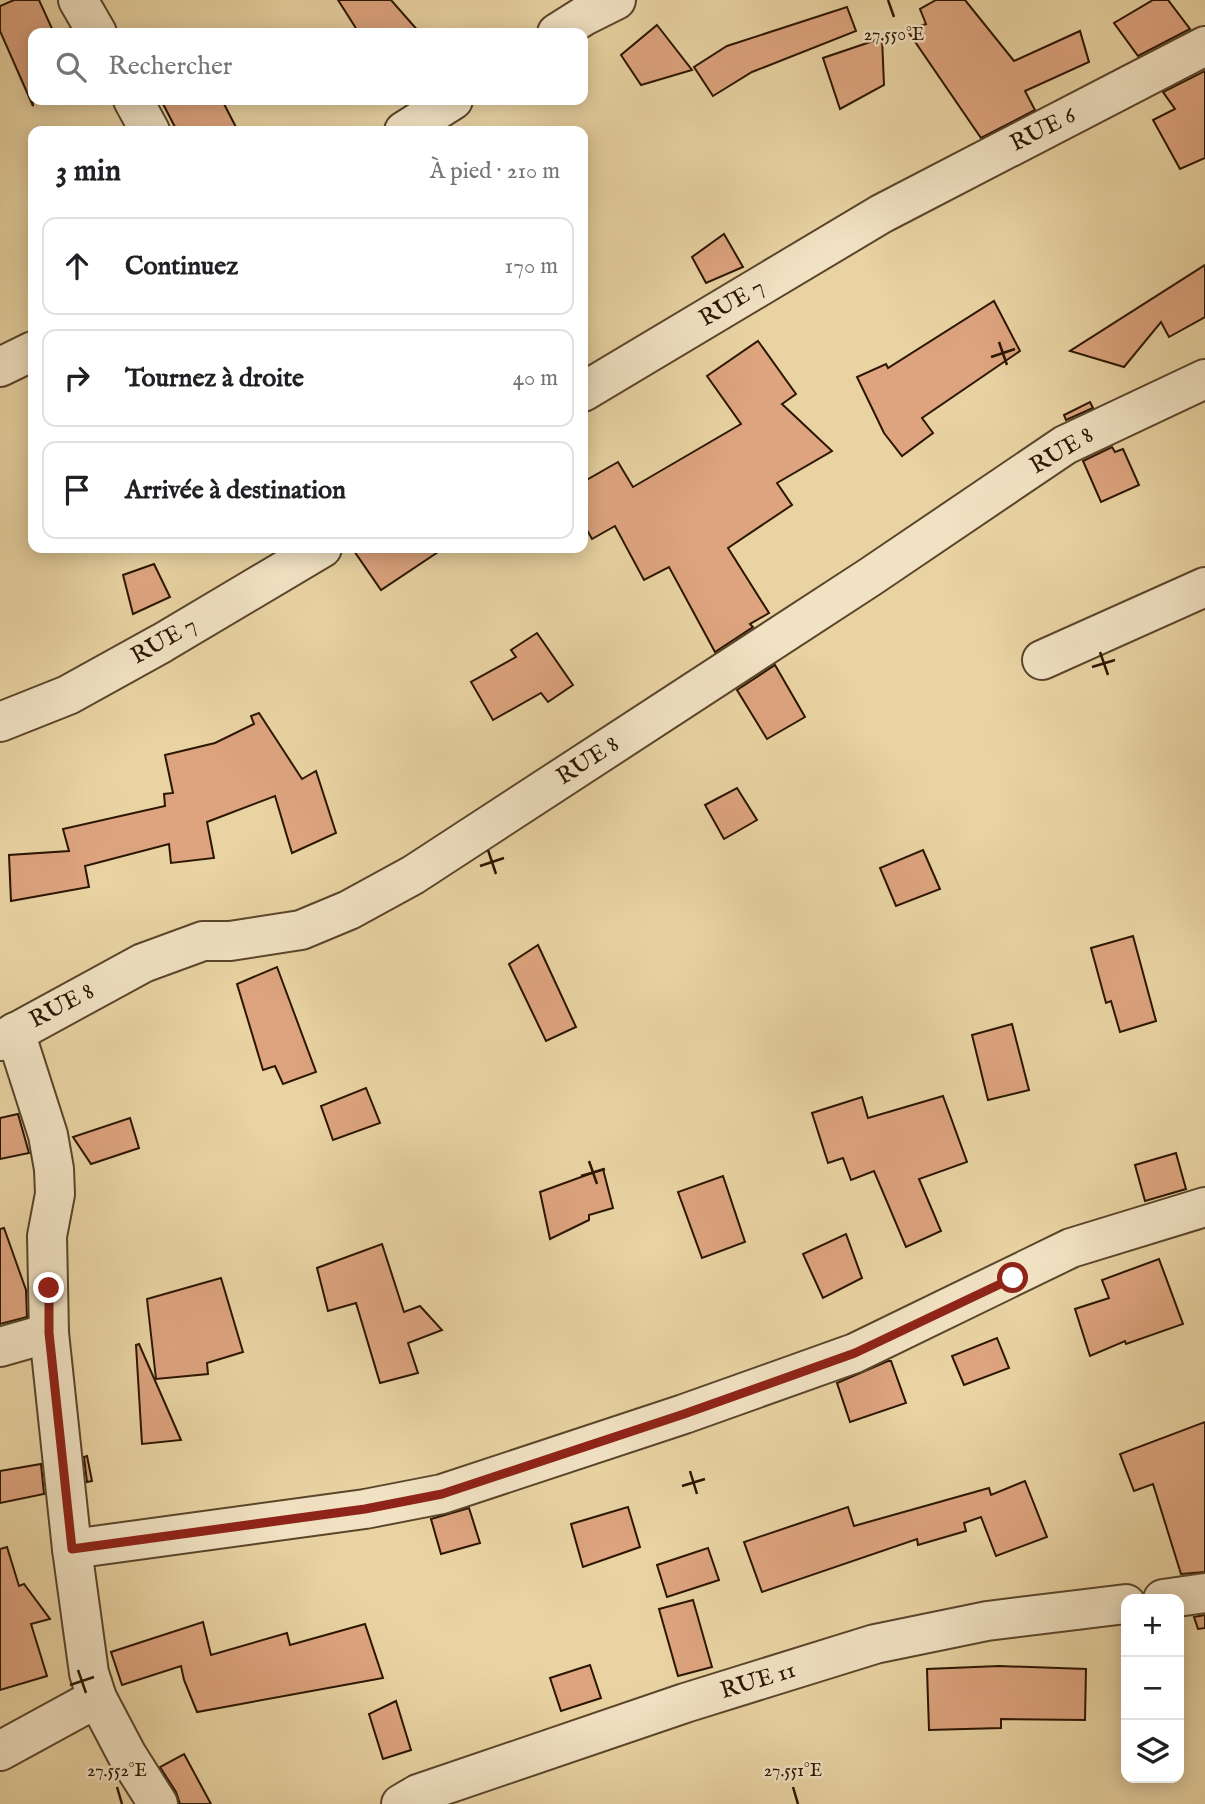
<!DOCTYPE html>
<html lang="fr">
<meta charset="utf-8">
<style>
:root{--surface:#fff;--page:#f2f2f2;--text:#202124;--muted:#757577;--line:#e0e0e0}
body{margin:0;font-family:"IM FELL English",serif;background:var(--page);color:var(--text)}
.controls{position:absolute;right:21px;bottom:21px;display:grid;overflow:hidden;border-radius:14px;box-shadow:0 4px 18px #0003}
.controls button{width:63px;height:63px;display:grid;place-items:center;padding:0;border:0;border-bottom:2px solid var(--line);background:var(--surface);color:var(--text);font:35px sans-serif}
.stop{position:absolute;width:21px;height:21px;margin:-16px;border:5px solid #8f2418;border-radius:50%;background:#fff}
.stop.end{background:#8f2418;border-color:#fff;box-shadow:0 2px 7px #0008}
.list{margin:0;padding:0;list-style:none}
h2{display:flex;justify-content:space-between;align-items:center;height:91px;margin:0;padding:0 28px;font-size:30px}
h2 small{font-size:23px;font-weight:400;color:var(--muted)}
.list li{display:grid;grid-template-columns:46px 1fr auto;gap:21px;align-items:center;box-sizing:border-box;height:98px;margin:0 14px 14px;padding:0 14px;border:2px solid var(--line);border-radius:14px}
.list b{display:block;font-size:26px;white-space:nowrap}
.list em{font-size:23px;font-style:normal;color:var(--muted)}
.icon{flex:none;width:38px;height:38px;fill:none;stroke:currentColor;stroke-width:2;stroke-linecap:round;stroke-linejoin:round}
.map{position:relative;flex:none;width:1205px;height:1804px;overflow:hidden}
.search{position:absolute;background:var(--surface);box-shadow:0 4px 18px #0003;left:28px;top:28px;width:560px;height:77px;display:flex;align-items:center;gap:18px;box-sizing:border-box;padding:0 24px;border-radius:14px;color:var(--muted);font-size:26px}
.panel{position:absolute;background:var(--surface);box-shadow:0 4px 18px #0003;left:28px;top:126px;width:560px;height:427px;border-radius:14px}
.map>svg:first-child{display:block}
</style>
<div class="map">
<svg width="1205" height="1804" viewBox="0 0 1205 1804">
<rect width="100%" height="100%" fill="#e9d3a3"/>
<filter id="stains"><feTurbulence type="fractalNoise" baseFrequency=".00286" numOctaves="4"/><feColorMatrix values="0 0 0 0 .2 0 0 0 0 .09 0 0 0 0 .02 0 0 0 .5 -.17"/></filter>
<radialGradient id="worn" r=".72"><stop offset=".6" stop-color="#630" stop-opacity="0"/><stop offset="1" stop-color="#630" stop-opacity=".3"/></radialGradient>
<g fill="#dda47f" stroke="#2b1601" stroke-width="2">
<polygon points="14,0 39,0 54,33 33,33 33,106 0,31 0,6"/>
<polygon points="338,0 391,0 420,33 359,33"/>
<polygon points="936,0 965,0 1014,61 1080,31 1089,62 1025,91 1035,110 981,138 907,30 926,24 920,9"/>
<polygon points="1153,0 1168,0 1190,29 1138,56 1114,23"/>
<polygon points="847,7 856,31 752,72 713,96 694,67 727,46"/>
<polygon points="657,25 692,70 641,85 621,55"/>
<polygon points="882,38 884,85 840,109 823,58"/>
<polygon points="1205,71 1205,158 1180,169 1153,120 1175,109 1163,92"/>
<polygon points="161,100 222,100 238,131 177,131"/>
<polygon points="724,234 743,267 706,283 692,257"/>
<polygon points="1205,265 1205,317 1169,337 1161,322 1124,367 1070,351"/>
<polygon points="994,301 1020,351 922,418 933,433 902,456 884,433 857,377 886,364 888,368"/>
<polygon points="758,341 796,394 782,404 832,451 777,483 792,505 728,548 769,613 750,624 753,627 715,652 669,567 644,580 615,526 592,539 583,523 583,482 618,462 633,487 741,424 707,376"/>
<polygon points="1090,402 1093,408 1066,420 1064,415"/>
<polygon points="1112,447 1115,452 1123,449 1139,485 1101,502 1083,461"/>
<polygon points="352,548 444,548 381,590"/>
<polygon points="154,564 170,597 133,614 123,575"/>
<polygon points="537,633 573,685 548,702 541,693 493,720 471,682 516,657 511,650"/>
<polygon points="775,665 805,717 767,739 737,690"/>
<polygon points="259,713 302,779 316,771 336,833 292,853 275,796 207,822 214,858 171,863 169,844 85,866 89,887 11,901 9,855 69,851 63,829 165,806 164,794 173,793 165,755 215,743 254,724 251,716"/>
<polygon points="737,788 757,820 724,839 705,805"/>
<polygon points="923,850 940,889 896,906 880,868"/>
<polygon points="1133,936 1156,1021 1120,1032 1111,1001 1106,1003 1091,948"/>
<polygon points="538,945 576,1027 546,1041 509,964"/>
<polygon points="277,967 316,1072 283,1084 275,1066 263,1070 237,984"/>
<polygon points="1012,1024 1029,1090 988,1100 972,1035"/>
<polygon points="366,1088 380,1123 333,1140 321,1106"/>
<polygon points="943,1096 967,1162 919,1179 941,1231 906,1247 874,1171 851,1180 843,1158 828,1163 812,1113 862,1097 868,1118"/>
<polygon points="18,1114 29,1153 0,1159 0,1118"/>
<polygon points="130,1118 139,1148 91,1164 73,1137"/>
<polygon points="1176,1153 1186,1189 1145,1201 1135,1165"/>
<polygon points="603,1169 613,1208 589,1215 589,1220 550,1239 540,1192"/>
<polygon points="723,1176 745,1242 702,1258 678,1192"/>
<polygon points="4,1228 26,1290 27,1317 0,1324 0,1229"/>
<polygon points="846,1234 862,1278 823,1298 803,1254"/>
<polygon points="382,1244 404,1312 420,1306 442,1330 408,1343 418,1373 380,1383 356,1303 328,1311 317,1268"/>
<polygon points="1159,1259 1183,1324 1126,1344 1125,1341 1090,1356 1075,1309 1109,1298 1102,1280"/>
<polygon points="221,1278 243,1352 207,1363 208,1374 156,1379 147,1299"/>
<polygon points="997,1338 1009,1368 964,1385 952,1356"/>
<polygon points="139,1344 181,1440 142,1444 136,1345"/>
<polygon points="888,1361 891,1361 906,1403 850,1422 837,1383"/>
<polygon points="1205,1422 1205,1572 1181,1574 1153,1484 1134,1491 1120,1454"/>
<polygon points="87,1456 92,1481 87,1482 84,1457"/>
<polygon points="41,1464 44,1494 0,1503 0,1471"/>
<polygon points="1025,1481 1047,1537 996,1556 981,1517 964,1523 966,1531 918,1545 917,1539 762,1592 744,1542 848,1507 854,1526 989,1488 991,1495"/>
<polygon points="628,1507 640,1547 583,1567 571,1524"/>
<polygon points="469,1508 480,1543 441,1554 431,1519"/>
<polygon points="7,1547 19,1586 24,1584 50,1619 31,1624 47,1676 0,1690 0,1549"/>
<polygon points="708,1548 719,1580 667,1597 657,1565"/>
<polygon points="693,1600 712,1667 678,1676 659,1609"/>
<polygon points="1205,1615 1205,1628 1198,1629 1194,1617"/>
<polygon points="203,1622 211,1655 287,1633 290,1645 365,1624 383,1678 197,1712 184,1680 181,1666 122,1685 111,1652"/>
<polygon points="590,1665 601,1698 561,1711 550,1678"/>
<polygon points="999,1666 1086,1669 1085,1720 1001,1719 1001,1728 929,1730 927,1669"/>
<polygon points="396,1701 411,1750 383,1759 369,1714"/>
<polygon points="184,1754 211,1804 180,1804 176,1792 160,1767"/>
</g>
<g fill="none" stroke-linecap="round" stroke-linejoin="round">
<defs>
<g id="street">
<polyline points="78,0 97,33"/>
<polyline points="557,33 584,16 616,0"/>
<polyline points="133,100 150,131"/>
<polyline points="404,131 453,100"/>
<polyline points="0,367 33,351"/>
<polyline points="583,392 881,214 1205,46"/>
<polyline points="1042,660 1205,587"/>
<polyline points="0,722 68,695 162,643 322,548"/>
<polyline points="15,1032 48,1135 54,1169 55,1194 47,1236 49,1333 72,1549 89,1673 97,1698 127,1755 158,1804"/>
<polyline points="0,1041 143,963 203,941 230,941 301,930 349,910 413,875 870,577 1065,445 1205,379"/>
<polyline points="0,1347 49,1333"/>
<polyline points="72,1549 365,1509 442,1494 684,1414 855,1353 1071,1248 1205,1207"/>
<polyline points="1163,1599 1205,1593"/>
<polyline points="0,1751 97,1698"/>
<polyline points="401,1804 418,1794 685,1703 875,1644 987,1621 1126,1604"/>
</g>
</defs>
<use href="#street" stroke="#5a452a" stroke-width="42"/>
<use href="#street" stroke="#f1e2c3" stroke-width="38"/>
</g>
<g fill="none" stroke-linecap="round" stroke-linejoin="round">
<polyline stroke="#8f2418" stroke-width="9" points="49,1288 49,1333 72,1549 365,1509 442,1494 684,1414 855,1353 1013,1278"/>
</g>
<path fill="none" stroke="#2b1601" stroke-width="2.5" d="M888,0L894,17M999,342L1007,365M991,357L1015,349M1100,652L1108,675M1092,667L1115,660M488,850L496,874M480,866L504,858M589,1161L597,1184M581,1176L605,1169M690,1471L697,1494M682,1486L705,1479M78,1670L86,1693M70,1685L94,1677M117,1787L122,1804M793,1787L798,1804"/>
<g text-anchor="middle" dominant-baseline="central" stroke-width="5" stroke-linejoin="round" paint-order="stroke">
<g font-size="24" fill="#2b1601" stroke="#f1e2c3">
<text transform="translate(1043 130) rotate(-27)">RUE 6</text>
<text transform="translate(732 303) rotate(-31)">RUE 7</text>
<text transform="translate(1062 451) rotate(-31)">RUE 8</text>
<text transform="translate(164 641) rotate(-30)">RUE 7</text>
<text transform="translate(588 761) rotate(-33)">RUE 8</text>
<text transform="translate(62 1006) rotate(-28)">RUE 8</text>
<text transform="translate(758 1681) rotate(-17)">RUE 11</text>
</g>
</g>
<g font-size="18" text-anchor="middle" fill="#2b1601" stroke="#f1e2c3" stroke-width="5" stroke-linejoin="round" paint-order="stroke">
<text x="894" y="40">27.550°E</text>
<text x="117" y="1776">27.552°E</text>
<text x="793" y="1776">27.551°E</text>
</g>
<rect width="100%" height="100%" filter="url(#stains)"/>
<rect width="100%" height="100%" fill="url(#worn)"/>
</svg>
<div class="controls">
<button>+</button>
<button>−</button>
<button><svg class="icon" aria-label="layers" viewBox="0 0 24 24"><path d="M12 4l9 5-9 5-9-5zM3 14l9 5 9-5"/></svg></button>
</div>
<div class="stop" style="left:1013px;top:1278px"></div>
<div class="stop end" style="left:49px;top:1288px"></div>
<div class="search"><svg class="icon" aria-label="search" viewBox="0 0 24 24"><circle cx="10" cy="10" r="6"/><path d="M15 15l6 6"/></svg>Rechercher</div>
<section class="panel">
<h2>3 min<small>À pied · 210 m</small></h2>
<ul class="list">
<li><svg class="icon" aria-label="ahead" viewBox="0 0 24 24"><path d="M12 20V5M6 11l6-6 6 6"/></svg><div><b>Continuez</b></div><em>170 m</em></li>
<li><svg class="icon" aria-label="right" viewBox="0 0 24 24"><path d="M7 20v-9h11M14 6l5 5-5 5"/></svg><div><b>Tournez à droite</b></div><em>40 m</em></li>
<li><svg class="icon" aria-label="arrive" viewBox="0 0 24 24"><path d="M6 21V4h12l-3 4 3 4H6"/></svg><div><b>Arrivée à destination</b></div></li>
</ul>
</section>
</div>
